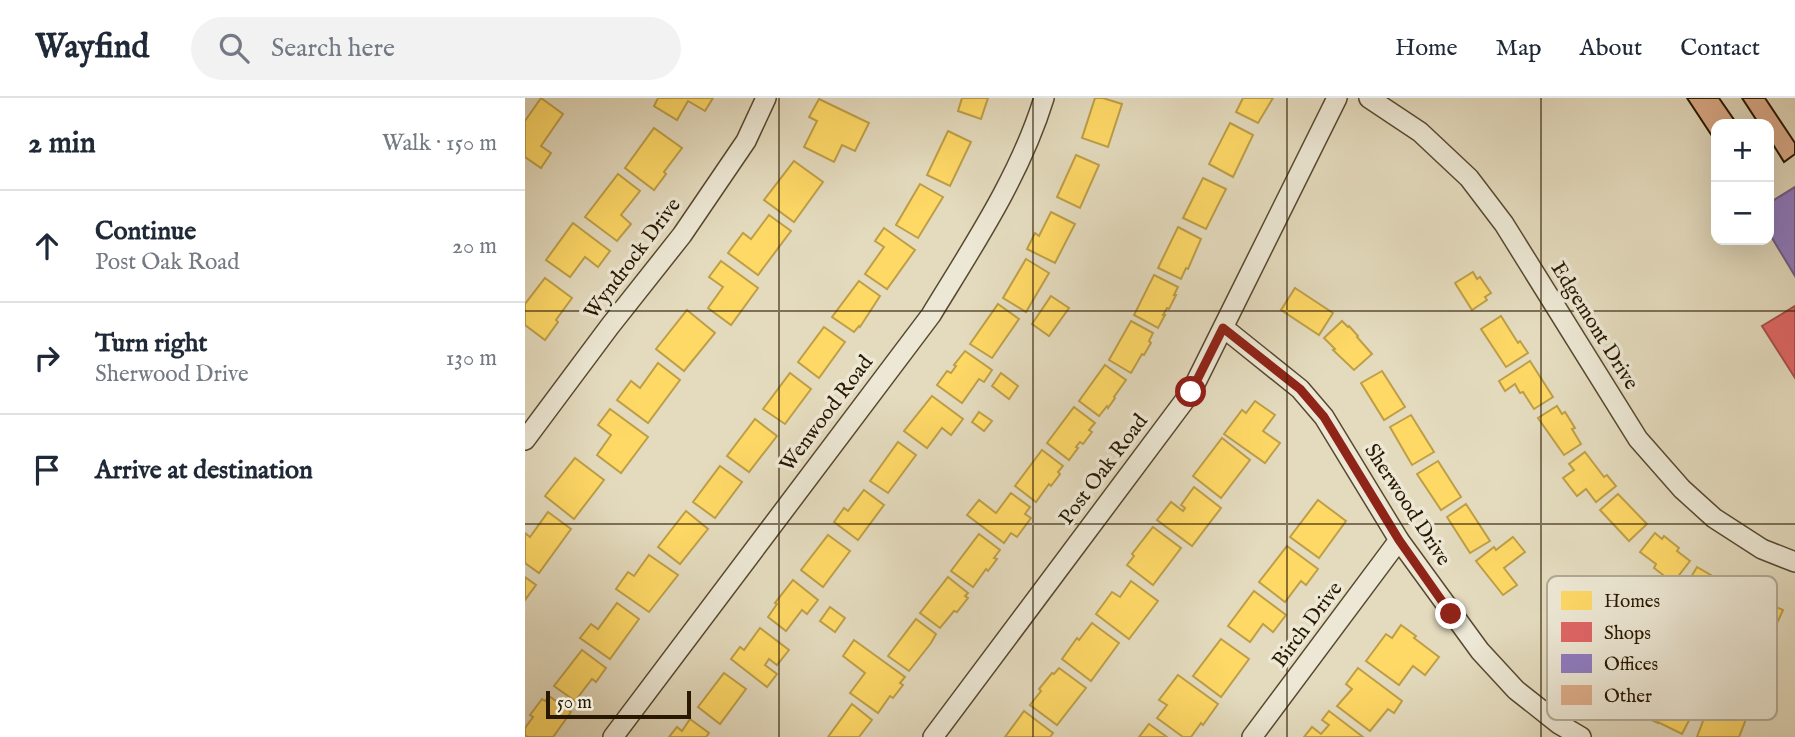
<!DOCTYPE html>
<meta charset="utf-8">
<style>
:root{--surface:#fff;--page:#f2f2f3;--text:#1f2937;--muted:#747a83;--line:#e0e1e3}
body{margin:0;font-family:"IM FELL English",serif;background:var(--page);color:var(--text)}
.controls{position:absolute;right:21px;top:21px;display:grid;overflow:hidden;border-radius:14px;box-shadow:0 7px 28px #0002}
.controls button{width:63px;height:63px;display:grid;place-items:center;padding:0;border:0;border-bottom:2px solid var(--line);background:var(--surface);color:var(--text);font:35px sans-serif}
.scale{position:absolute;left:21px;bottom:18px;width:145px;box-sizing:border-box;padding-left:7px;border:4px solid #281800;border-top:0;font-size:19px;line-height:24px;white-space:nowrap;color:#281800;-webkit-text-stroke:5px #ede8d5;paint-order:stroke}
.stop{position:absolute;width:21px;height:21px;margin:-16px;border:5px solid #8f2418;border-radius:50%;background:#fff}
.stop.end{background:#8f2418;border-color:#fff;box-shadow:0 2px 7px #0008}
.list{margin:0;padding:0;list-style:none}
h2{display:flex;justify-content:space-between;align-items:center;height:91px;margin:0;padding:0 28px;font-size:30px}
h2 small{font-size:23px;font-weight:400;color:var(--muted)}
.list li{display:grid;grid-template-columns:46px 1fr auto;gap:21px;align-items:center;box-sizing:border-box;height:112px;padding:0 28px;border-top:2px solid var(--line)}
.list b{display:block;font-size:26px;white-space:nowrap}
.list p{margin:0;font-size:23px;white-space:nowrap;color:var(--muted)}
.list em{font-size:23px;font-style:normal;color:var(--muted)}
.icon{flex:none;width:38px;height:38px;fill:none;stroke:currentColor;stroke-width:2;stroke-linecap:round;stroke-linejoin:round}
.map{position:relative;flex:none;width:1270px;height:639px;overflow:hidden}
header{display:flex;align-items:center;gap:42px;box-sizing:border-box;height:98px;padding:0 35px;background:var(--surface);border-bottom:2px solid var(--line)}
header strong{font-size:33px}
nav{display:flex;gap:38px;margin-inline-start:auto;font-size:24px}
.search{width:490px;height:63px;background:var(--page);display:flex;align-items:center;gap:18px;box-sizing:border-box;padding:0 24px;border-radius:38px;color:var(--muted);font-size:26px}
main{display:flex}
aside{flex:1;background:var(--surface)}
.map>svg:first-child{display:block}
</style>
<header>
<strong>Wayfind</strong>
<div class="search"><svg class="icon" aria-label="search" viewBox="0 0 24 24"><circle cx="10" cy="10" r="6"/><path d="M15 15l6 6"/></svg>Search here</div>
<nav><a>Home</a><a>Map</a><a>About</a><a>Contact</a></nav>
</header>
<main>
<aside>
<h2>2 min<small>Walk · 150 m</small></h2>
<ul class="list">
<li><svg class="icon" aria-label="ahead" viewBox="0 0 24 24"><path d="M12 20V5M6 11l6-6 6 6"/></svg><div><b>Continue</b><p>Post Oak Road</p></div><em>20 m</em></li>
<li><svg class="icon" aria-label="right" viewBox="0 0 24 24"><path d="M7 20v-9h11M14 6l5 5-5 5"/></svg><div><b>Turn right</b><p>Sherwood Drive</p></div><em>130 m</em></li>
<li><svg class="icon" aria-label="arrive" viewBox="0 0 24 24"><path d="M6 21V4h12l-3 4 3 4H6"/></svg><div><b>Arrive at destination</b></div></li>
</ul>
</aside>
<div class="map">
<svg width="1270" height="639" viewBox="0 0 1270 639">
<rect width="100%" height="100%" fill="#e4dbbe"/>
<filter id="stains"><feTurbulence type="fractalNoise" baseFrequency=".00286" numOctaves="4"/><feColorMatrix values="0 0 0 0 .2 0 0 0 0 .09 0 0 0 0 .02 0 0 0 .5 -.17"/></filter>
<radialGradient id="worn" r=".72"><stop offset=".6" stop-color="#630" stop-opacity="0"/><stop offset="1" stop-color="#630" stop-opacity=".3"/></radialGradient>
<g fill="#ffd966" stroke="#be9f47" stroke-width="2">
<polygon points="16,0 38,16 16,48 26,55 16,70 0,59 0,23"/>
<polygon points="133,0 188,0 180,13 163,3 152,22 129,8"/>
<polygon points="437,0 463,0 456,21 433,13"/>
<polygon points="570,0 578,0 597,6 583,49 557,40"/>
<polygon points="718,0 748,0 733,25 711,14"/>
<polygon points="294,1 344,25 330,53 317,47 309,64 279,49 292,23 284,19"/>
<polygon points="705,25 728,37 708,79 684,66"/>
<polygon points="129,30 157,50 139,74 141,76 129,92 100,70"/>
<polygon points="423,33 446,44 425,88 402,77"/>
<polygon points="551,57 574,67 555,110 532,99"/>
<polygon points="269,63 298,84 269,124 239,102"/>
<polygon points="93,76 115,93 96,117 106,126 92,143 60,119"/>
<polygon points="678,80 701,91 681,131 658,120"/>
<polygon points="395,86 418,99 393,140 371,127"/>
<polygon points="526,114 550,126 530,165 502,151 510,135 514,138"/>
<polygon points="244,117 266,133 233,177 203,155 218,135 226,141"/>
<polygon points="48,125 85,153 73,169 60,159 45,179 21,162"/>
<polygon points="653,129 676,141 663,171 661,170 656,181 633,170"/>
<polygon points="359,130 390,152 362,191 340,176 359,149 350,143"/>
<polygon points="501,161 524,175 501,214 478,200"/>
<polygon points="196,163 233,190 206,227 183,210 198,189 184,179"/>
<polygon points="948,174 952,181 955,179 966,195 960,199 962,202 947,212 930,185"/>
<polygon points="629,177 653,189 649,197 651,197 644,211 642,210 638,217 640,217 633,230 609,217"/>
<polygon points="20,180 47,200 31,222 33,224 20,242 0,227 0,206"/>
<polygon points="334,183 355,198 335,229 334,228 329,234 307,219"/>
<polygon points="770,190 808,215 794,237 756,212"/>
<polygon points="526,198 544,210 524,238 507,226"/>
<polygon points="473,206 494,221 467,260 445,246"/>
<polygon points="162,212 190,235 159,273 131,251"/>
<polygon points="976,218 993,245 995,243 1003,255 981,269 956,231"/>
<polygon points="606,223 628,235 624,243 626,245 619,257 617,256 606,275 584,262"/>
<polygon points="817,223 823,229 824,228 833,238 832,239 847,256 829,272 808,252 810,251 799,240"/>
<polygon points="299,229 320,244 294,280 273,264"/>
<polygon points="440,253 467,272 459,284 454,281 437,305 412,287 422,273 426,275 431,268 429,267"/>
<polygon points="1005,263 1028,299 1009,311 998,294 995,295 990,286 980,293 974,283"/>
<polygon points="133,265 155,282 123,325 92,302 106,283 115,290"/>
<polygon points="580,267 601,282 589,299 590,300 583,310 582,308 574,318 554,303"/>
<polygon points="857,273 880,309 859,322 836,285"/>
<polygon points="265,275 286,291 260,326 238,311"/>
<polygon points="476,275 493,288 484,301 467,288"/>
<polygon points="407,298 438,321 426,337 417,330 402,350 379,333"/>
<polygon points="730,303 750,317 738,333 755,345 740,365 699,336 717,312 721,315"/>
<polygon points="1032,308 1037,316 1040,314 1050,330 1047,331 1056,346 1039,357 1013,320"/>
<polygon points="549,309 570,325 564,332 567,334 558,346 555,344 551,349 553,350 544,362 522,345"/>
<polygon points="85,311 123,339 96,375 72,357 86,337 73,327"/>
<polygon points="454,314 467,323 459,333 447,324"/>
<polygon points="886,317 909,354 887,367 865,329"/>
<polygon points="230,321 252,338 224,374 202,358"/>
<polygon points="697,340 725,362 696,400 668,378"/>
<polygon points="373,344 391,357 363,395 345,383"/>
<polygon points="517,352 538,368 533,374 535,376 526,388 524,386 511,404 490,388"/>
<polygon points="1060,354 1079,379 1082,377 1091,388 1071,404 1061,391 1052,398 1038,380 1049,372 1044,366"/>
<polygon points="50,360 79,382 49,421 20,398"/>
<polygon points="913,363 936,399 916,412 892,376"/>
<polygon points="195,368 217,384 190,420 168,404"/>
<polygon points="669,389 696,410 667,448 632,422 646,404 658,413 660,410 656,407"/>
<polygon points="339,392 359,407 333,442 309,424 319,410 323,413"/>
<polygon points="486,395 505,409 500,416 506,420 492,439 486,435 479,445 442,417 454,402 471,415"/>
<polygon points="1093,396 1122,426 1104,443 1075,412"/>
<polygon points="793,402 821,423 794,460 765,439"/>
<polygon points="941,406 965,443 945,455 922,419"/>
<polygon points="161,413 183,431 155,466 133,449"/>
<polygon points="23,414 46,431 14,475 0,465 0,435 5,439"/>
<polygon points="628,429 656,450 628,487 602,467 609,458 607,456"/>
<polygon points="1130,435 1137,441 1139,438 1154,450 1152,453 1165,463 1151,481 1149,480 1146,483 1129,470 1131,466 1115,454"/>
<polygon points="454,436 475,452 469,460 472,461 463,473 461,471 448,489 426,473"/>
<polygon points="303,437 325,453 298,489 276,472"/>
<polygon points="988,439 1000,454 979,470 992,487 978,497 951,463 969,449 971,452"/>
<polygon points="762,448 793,471 781,487 776,483 760,504 734,484"/>
<polygon points="124,457 153,477 124,514 91,491 103,474 109,478"/>
<polygon points="1172,469 1198,484 1199,481 1213,489 1201,510 1184,499 1182,501 1160,489"/>
<polygon points="0,479 11,487 0,502"/>
<polygon points="423,479 443,495 440,498 443,500 432,514 429,513 415,530 395,515"/>
<polygon points="268,482 293,502 282,516 277,512 261,533 243,519 252,506 250,505"/>
<polygon points="606,483 633,503 604,541 571,516 587,494 595,499"/>
<polygon points="729,493 761,517 748,534 738,526 725,544 703,528"/>
<polygon points="1220,495 1258,512 1248,534 1210,517"/>
<polygon points="92,505 114,521 85,561 55,540 66,526 73,531"/>
<polygon points="305,509 320,520 310,534 295,523"/>
<polygon points="391,521 411,536 406,545 384,573 363,558"/>
<polygon points="567,525 594,545 566,583 537,561 552,540 554,542"/>
<polygon points="876,527 891,538 889,540 914,559 900,577 888,568 874,587 841,563 861,536 867,540"/>
<polygon points="235,530 264,552 252,567 244,561 240,567 252,576 242,589 206,561 215,549 219,552"/>
<polygon points="696,541 724,561 696,599 668,578"/>
<polygon points="329,542 380,579 375,585 378,587 368,600 365,598 353,615 325,595 340,575 318,558"/>
<polygon points="57,552 81,570 71,584 67,581 50,603 29,588"/>
<polygon points="534,570 561,590 532,627 505,607 516,593 514,591 527,575 529,576"/>
<polygon points="833,570 877,603 869,615 863,611 845,633 812,608 827,591 821,586"/>
<polygon points="199,575 221,591 195,626 173,609"/>
<polygon points="653,577 693,606 678,627 676,625 666,639 658,639 632,620 642,607 634,602"/>
<polygon points="1132,587 1172,607 1157,636 1133,624 1133,625 1117,618"/>
<polygon points="24,598 46,614 28,639 2,639 0,637 0,630 8,619 5,617 17,601 20,603"/>
<polygon points="327,606 347,622 334,639 303,639"/>
<polygon points="1184,607 1221,621 1214,639 1172,639"/>
<polygon points="499,613 528,635 525,639 480,639"/>
<polygon points="804,613 838,639 779,639 787,629 796,636 804,627 797,622"/>
<polygon points="165,621 184,635 181,639 144,639 152,629 157,633"/>
<polygon points="624,626 642,639 614,639"/>
</g>
<polygon fill="#e06666" stroke="#a94f47" stroke-width="2" points="1270,208 1270,280 1237,228"/>
<polygon fill="#8e7cc3" stroke="#6f5e88" stroke-width="2" points="1270,89 1270,178 1244,135 1244,105"/>
<g fill="#ddad8a" stroke="#281800" stroke-width="2">
<polygon points="1162,0 1194,0 1212,26 1191,26 1191,44"/>
<polygon points="1217,0 1240,0 1270,45 1270,56 1259,64 1244,40 1244,26 1234,26"/>
</g>
<g fill="none" stroke-linecap="round" stroke-linejoin="round">
<defs>
<g id="street">
<polyline points="844,0 895,34 944,80 979,126 1113,341 1157,391 1189,420 1237,451 1270,464"/>
<polyline points="699,230 775,291 799,319 874,442 955,553 991,592 1034,626 1056,639"/>
<polyline points="0,342 85,228 157,137 221,43 241,0"/>
<path d="M88,639L406,217C448,148 495,78 519,0"/>
<polyline points="408,639 666,294 812,0"/>
<polyline points="727,639 874,442"/>
</g>
</defs>
<use href="#street" stroke="#574930" stroke-width="22"/>
<use href="#street" stroke="#ede8d5" stroke-width="19"/>
</g>
<g fill="none" stroke-linecap="round" stroke-linejoin="round">
<polyline stroke="#8f2418" stroke-width="9" points="666,294 698,230 775,291 799,319 874,442 926,516"/>
</g>
<path fill="none" stroke="#281800" stroke-width="2" stroke-opacity="0.55" d="M254,0V639M508,0V639M762,0V639M1016,0V639M0,213H1270M0,426H1270"/>
<g text-anchor="middle" dominant-baseline="central" stroke-width="7" stroke-linejoin="round" paint-order="stroke">
<g font-size="21" fill="#281800" stroke="#ede8d5">
<text transform="translate(108 161) rotate(-53)">Wyndrock Drive</text>
<text transform="translate(1069 228) rotate(58)">Edgemont Drive</text>
<text transform="translate(302 316) rotate(-53)">Wenwood Road</text>
<text transform="translate(579 372) rotate(-53)">Post Oak Road</text>
<text transform="translate(882 407) rotate(57)">Sherwood Drive</text>
<text transform="translate(783 527) rotate(-53)">Birch Drive</text>
</g>
</g>
<rect x="1022" y="478" width="230" height="144" rx="10" fill="#ede8d5" stroke="#b2aa95" stroke-width="2"/>
<rect x="1036" y="493" width="31" height="19" fill="#ffd966"/>
<rect x="1036" y="524" width="31" height="20" fill="#e06666"/>
<rect x="1036" y="556" width="31" height="19" fill="#8e7cc3"/>
<rect x="1036" y="587" width="31" height="20" fill="#ddad8a"/>
<g font-size="19" fill="#281800">
<text x="1079" y="509">Homes</text>
<text x="1079" y="541">Shops</text>
<text x="1079" y="572">Offices</text>
<text x="1079" y="604">Other</text>
</g>
<rect width="100%" height="100%" filter="url(#stains)"/>
<rect width="100%" height="100%" fill="url(#worn)"/>
</svg>
<div class="controls">
<button>+</button>
<button>−</button>
</div>
<div class="scale">50 m</div>
<div class="stop" style="left:666px;top:294px"></div>
<div class="stop end" style="left:926px;top:516px"></div>
</div>
</main>
